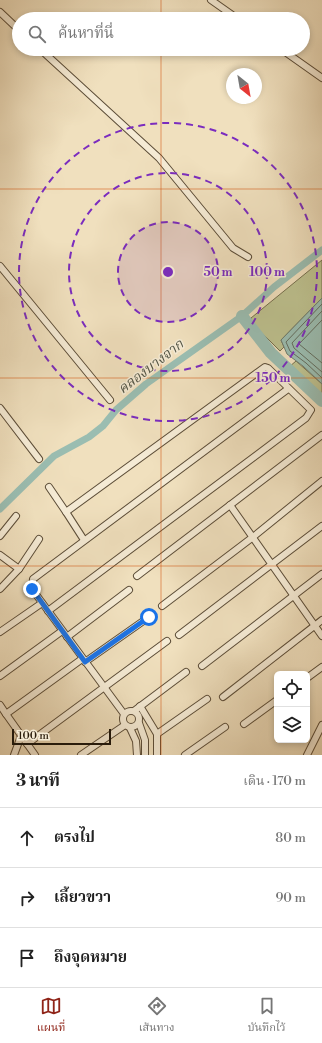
<!DOCTYPE html>
<html lang="th">
<meta charset="utf-8">
<style>
:root{--surface:#fff;--page:#f6f6f6;--text:#222;--muted:#767676;--line:#e0e0e0;--accent:#8f2418}
body{margin:0;font-family:"Libre Bodoni","Noto Serif Thai",serif;background:var(--page);color:var(--text)}
.controls{position:absolute;right:12px;bottom:12px;display:grid;overflow:hidden;border-radius:6px;box-shadow:0 2px 6px #0003}
.controls button{width:36px;height:36px;display:grid;place-items:center;padding:0;border:0;border-bottom:1px solid var(--line);background:var(--surface);color:var(--text);font:20px sans-serif}
.compass{position:absolute;left:226px;top:68px;width:36px;height:36px;border-radius:50%;background:var(--surface);box-shadow:0 2px 6px #0003;rotate:149deg}
.scale{position:absolute;left:12px;bottom:10px;width:99px;box-sizing:border-box;padding-left:4px;border:2px solid #2a1c0b;border-top:0;font-size:11px;line-height:14px;white-space:nowrap;color:#2a1c0b;-webkit-text-stroke:3px #f5ebd5;paint-order:stroke}
.stop{position:absolute;width:12px;height:12px;margin:-9px;border:3px solid #1a73e8;border-radius:50%;background:#fff}
.stop.end{background:#1a73e8;border-color:#fff;box-shadow:0 1px 4px #0008}
.list{margin:0;padding:0;list-style:none}
h2{display:flex;justify-content:space-between;align-items:center;height:52px;margin:0;padding:0 16px;font-size:17px}
h2 small{font-size:13px;font-weight:400;color:var(--muted)}
.list li{display:grid;grid-template-columns:26px 1fr auto;gap:12px;align-items:center;box-sizing:border-box;height:60px;padding:0 16px;border-top:1px solid var(--line)}
.list b{display:block;font-size:15px;white-space:nowrap}
.list em{font-size:13px;font-style:normal;color:var(--muted)}
.icon{flex:none;width:22px;height:22px;fill:none;stroke:currentColor;stroke-width:2;stroke-linecap:round;stroke-linejoin:round}
.map{position:relative;flex:none;width:322px;height:755px;overflow:hidden}
.search{position:absolute;background:var(--surface);box-shadow:0 2px 6px #0003;left:12px;right:12px;top:12px;height:44px;display:flex;align-items:center;gap:10px;box-sizing:border-box;padding:0 14px;border-radius:22px;color:var(--muted);font-size:15px}
.sheet{height:232px;background:var(--surface)}
nav{display:flex;justify-content:space-around;align-items:center;box-sizing:border-box;height:56px;border-top:1px solid var(--line);background:var(--surface);font-size:11px;color:var(--muted)}
nav a{display:grid;justify-items:center;gap:2px}
nav .on{color:var(--accent)}
.map>svg:first-child{display:block}
</style>
<div class="map">
<svg width="322" height="755" viewBox="0 0 322 755">
<rect width="100%" height="100%" fill="#f0e0be"/>
<filter id="stains"><feTurbulence type="fractalNoise" baseFrequency=".005" numOctaves="4"/><feColorMatrix values="0 0 0 0 .2 0 0 0 0 .09 0 0 0 0 .02 0 0 0 .5 -.17"/></filter>
<radialGradient id="worn" r=".72"><stop offset=".6" stop-color="#630" stop-opacity="0"/><stop offset="1" stop-color="#630" stop-opacity=".3"/></radialGradient>
<g fill="#bdc18f" stroke="#746e4d">
<polygon points="322,260 322,298 281,340 284,347 280,351 251,322 251,318"/>
<polygon points="296,361 322,384 322,397 301,374 289,367"/>
</g>
<polygon fill="#9abdb1" stroke="#6d7d6f" points="322,298 322,384 303,366 287,354 281,340"/>
<g fill="none" stroke-linecap="round" stroke-linejoin="round">
<g stroke="#626c5e" stroke-width="1">
<polyline points="322,304 286,342 290,351 306,363 322,378"/>
<polyline points="322,311 292,343 294,348 322,372"/>
<polyline points="322,320 299,344 322,363"/>
</g>
<polyline stroke="#9abdb1" stroke-width="7" points="0,509 54,456 89,437 103,426 116,410 146,384 242,316 274,287 322,250"/>
<polyline stroke="#9abdb1" stroke-width="12" points="242,316 271,353 322,401"/>
<defs>
<g id="minor">
<polyline points="211,0 238,19"/>
<polyline points="0,12 19,30"/>
<polyline points="40,49 159,158 233,248 248,257"/>
<polyline points="281,49 322,78"/>
<polyline points="0,266 110,400"/>
<polyline points="0,408 39,459"/>
<polyline points="49,487 66,512"/>
<polyline points="230,505 322,636"/>
<polyline points="0,536 16,516"/>
<polyline points="0,555 19,569 0,589"/>
<polyline points="19,569 39,539"/>
<polyline points="137,576 322,435"/>
<polyline points="162,606 253,537 322,481"/>
<polyline points="48,611 306,418 311,410 268,368 265,367 66,512 84,540"/>
<polyline points="0,632 42,603"/>
<polyline points="179,635 322,526"/>
<polyline points="67,637 129,590"/>
<polyline points="85,662 149,617"/>
<polyline points="202,666 322,574"/>
<polyline points="0,676 62,631"/>
<polyline points="307,678 322,667"/>
<polyline points="223,697 322,620"/>
<polyline points="0,705 6,714"/>
<polyline points="140,706 157,734 157,755"/>
<circle cx="131" cy="719" r="8"/>
<polyline points="134,711 186,672"/>
<polyline points="124,714 32,589 33,579 288,389"/>
<polyline points="139,723 145,740 145,755"/>
<polyline points="244,724 277,700"/>
<polyline points="130,728 136,741 137,755"/>
<polyline points="157,734 207,699"/>
<polyline points="27,744 167,641"/>
<polyline points="14,755 21,736"/>
<polyline points="35,755 6,714 82,659"/>
<polyline points="81,755 125,725"/>
<polyline points="185,755 225,727"/>
<polyline points="307,755 322,725"/>
</g>
</defs>
<use href="#minor" stroke="#5c4d38" stroke-width="8"/>
<use href="#minor" stroke="#f5ebd5" stroke-width="6"/>
</g>
<g fill="none" stroke-linecap="round" stroke-linejoin="round">
<polyline stroke="#1a73e8" stroke-width="5" points="32,589 85,662 149,617"/>
</g>
<path fill="none" stroke="#d5530c" stroke-width="1" stroke-opacity="0.55" d="M161,0V19M161,49V755M0,189H322M0,378H322M0,566H322"/>
<circle cx="168" cy="272" r="50" fill="#7b2cbf" fill-opacity=".12"/>
<g fill="none" stroke="#7b2cbf" stroke-width="2" stroke-dasharray="7 5">
<circle cx="168" cy="272" r="50"/>
<circle cx="168" cy="272" r="99"/>
<circle cx="168" cy="272" r="149"/>
</g>
<g text-anchor="middle" dominant-baseline="central" stroke-width="3" stroke-linejoin="round" paint-order="stroke">
<g font-size="14" font-style="italic" fill="#515445" stroke="#f5ebd5">
<text transform="translate(151 367) rotate(-38)">คลองบางจาก</text>
</g>
</g>
<circle cx="168" cy="272" r="6" fill="#7b2cbf" stroke="#f5ebd5" stroke-width="2"/>
<g font-size="12" text-anchor="middle" font-weight="bold" fill="#7b2cbf" stroke="#f5ebd5" stroke-width="3" stroke-linejoin="round" paint-order="stroke">
<text x="218" y="276">50 m</text>
<text x="267" y="276">100 m</text>
<text x="273" y="382">150 m</text>
</g>
<rect width="100%" height="100%" filter="url(#stains)"/>
<rect width="100%" height="100%" fill="url(#worn)"/>
</svg>
<div class="controls">
<button><svg class="icon" aria-label="locate" viewBox="0 0 24 24"><circle cx="12" cy="12" r="6"/><path d="M12 2v4M12 18v4M2 12h4M18 12h4"/></svg></button>
<button><svg class="icon" aria-label="layers" viewBox="0 0 24 24"><path d="M12 4l9 5-9 5-9-5zM3 14l9 5 9-5"/></svg></button>
</div>
<svg class="compass" viewBox="-18 -18 36 36"><path d="M0-13l5 13h-10z" fill="#e53935"/><path d="M0 13l5-13h-10z" fill="#767676"/></svg>
<div class="scale">100 m</div>
<div class="stop" style="left:149px;top:617px"></div>
<div class="stop end" style="left:32px;top:589px"></div>
<div class="search"><svg class="icon" aria-label="search" viewBox="0 0 24 24"><circle cx="10" cy="10" r="6"/><path d="M15 15l6 6"/></svg>ค้นหาที่นี่</div>
</div>
<section class="sheet">
<h2>3 นาที<small>เดิน · 170 m</small></h2>
<ul class="list">
<li><svg class="icon" aria-label="ahead" viewBox="0 0 24 24"><path d="M12 20V5M6 11l6-6 6 6"/></svg><div><b>ตรงไป</b></div><em>80 m</em></li>
<li><svg class="icon" aria-label="right" viewBox="0 0 24 24"><path d="M7 20v-9h11M14 6l5 5-5 5"/></svg><div><b>เลี้ยวขวา</b></div><em>90 m</em></li>
<li><svg class="icon" aria-label="arrive" viewBox="0 0 24 24"><path d="M6 21V4h12l-3 4 3 4H6"/></svg><div><b>ถึงจุดหมาย</b></div></li>
</ul>
</section>
<nav>
<a class="on"><svg class="icon" aria-label="map" viewBox="0 0 24 24"><path d="M3 6l6-2 6 2 6-2v14l-6 2-6-2-6 2zM9 4v14M15 6v14"/></svg>แผนที่</a>
<a><svg class="icon" aria-label="directions" viewBox="0 0 24 24"><path d="M12 3l9 9-9 9-9-9zM9 14v-3h6M13 9l2 2-2 2"/></svg>เส้นทาง</a>
<a><svg class="icon" aria-label="saved" viewBox="0 0 24 24"><path d="M7 4h10v16l-5-4-5 4z"/></svg>บันทึกไว้</a>
</nav>
